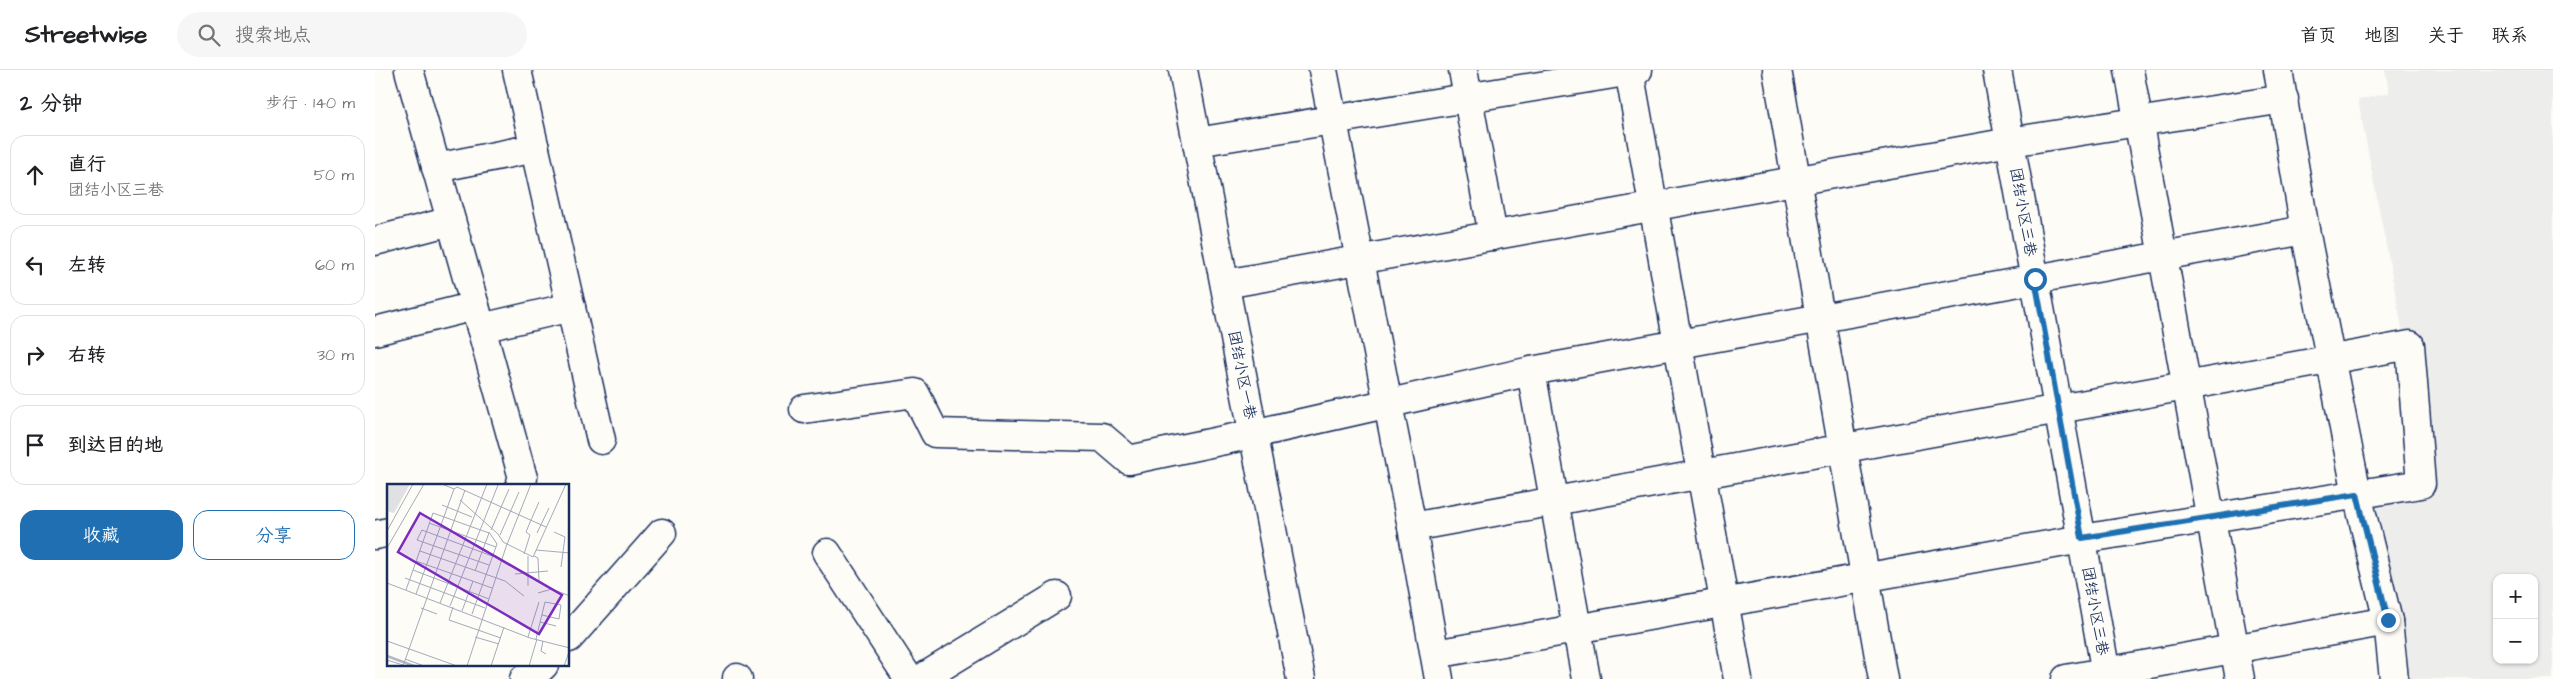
<!DOCTYPE html>
<html lang="zh">
<meta charset="utf-8">
<style>
:root{--surface:#fff;--page:#f6f6f6;--text:#202124;--muted:#757577;--line:#e0e0e0;--accent:#1f6fb2}
body{margin:0;font-family:"Architects Daughter","LXGW WenKai TC",sans-serif;background:var(--page);color:var(--text)}
.controls{position:absolute;right:15px;bottom:15px;display:grid;overflow:hidden;border-radius:10px;box-shadow:0 1px 4px #0004}
.controls button{width:45px;height:45px;display:grid;place-items:center;padding:0;border:0;border-bottom:1px solid var(--line);background:var(--surface);color:var(--text);font:25px sans-serif}
.stop{position:absolute;width:15px;height:15px;margin:-11px;border:4px solid #1f6fb2;border-radius:50%;background:#fff}
.stop.end{background:#1f6fb2;border-color:#fff;box-shadow:0 1px 5px #0008}
.list{margin:0;padding:0;list-style:none}
h2{display:flex;justify-content:space-between;align-items:center;height:65px;margin:0;padding:0 20px;font-size:21px}
h2 small{font-size:16px;font-weight:400;color:var(--muted)}
.list li{display:grid;grid-template-columns:32px 1fr auto;gap:15px;align-items:center;box-sizing:border-box;height:80px;margin:0 10px 10px;padding:0 10px;border:1px solid var(--line);border-radius:15px}
.list b{display:block;font-size:19px;white-space:nowrap}
.list p{margin:0;font-size:16px;white-space:nowrap;color:var(--muted)}
.list em{font-size:16px;font-style:normal;color:var(--muted)}
.actions{display:flex;gap:10px;padding:15px 20px}
.actions a{flex:1;padding:11px 0;border:1px solid var(--accent);border-radius:15px;text-align:center;font-size:18px;color:var(--accent)}
.actions .main{background:var(--accent);color:#fff}
.icon{flex:none;width:28px;height:28px;fill:none;stroke:currentColor;stroke-width:2;stroke-linecap:round;stroke-linejoin:round}
.map{position:relative;flex:none;width:2178px;height:609px;overflow:hidden}
header{display:flex;align-items:center;gap:30px;box-sizing:border-box;height:70px;padding:0 25px;background:var(--surface);border-bottom:1px solid var(--line)}
header strong{font-size:24px}
nav{display:flex;gap:28px;margin-inline-start:auto;font-size:18px}
.search{width:350px;height:45px;background:var(--page);display:flex;align-items:center;gap:12px;box-sizing:border-box;padding:0 18px;border-radius:28px;color:var(--muted);font-size:19px}
main{display:flex}
aside{flex:1;background:var(--surface)}
.map>svg:first-child{display:block}
</style>
<header>
<strong>Streetwise</strong>
<div class="search"><svg class="icon" aria-label="search" viewBox="0 0 24 24"><circle cx="10" cy="10" r="6"/><path d="M15 15l6 6"/></svg>搜索地点</div>
<nav><a>首页</a><a>地图</a><a>关于</a><a>联系</a></nav>
</header>
<main>
<aside>
<h2>2 分钟<small>步行 · 140 m</small></h2>
<ul class="list">
<li><svg class="icon" aria-label="ahead" viewBox="0 0 24 24"><path d="M12 20V5M6 11l6-6 6 6"/></svg><div><b>直行</b><p>团结小区三巷</p></div><em>50 m</em></li>
<li><svg class="icon" aria-label="left" viewBox="0 0 24 24"><path d="M17 20v-9H6M10 6l-5 5 5 5"/></svg><div><b>左转</b></div><em>60 m</em></li>
<li><svg class="icon" aria-label="right" viewBox="0 0 24 24"><path d="M7 20v-9h11M14 6l5 5-5 5"/></svg><div><b>右转</b></div><em>30 m</em></li>
<li><svg class="icon" aria-label="arrive" viewBox="0 0 24 24"><path d="M6 21V4h12l-3 4 3 4H6"/></svg><div><b>到达目的地</b></div></li>
</ul>
<div class="actions"><a class="main">收藏</a><a>分享</a></div>
</aside>
<div class="map">
<svg width="2178" height="609" viewBox="0 0 2178 609">
<rect width="100%" height="100%" fill="#fdfcf7"/>
<filter id="ink" filterUnits="userSpaceOnUse"><feTurbulence type="fractalNoise" baseFrequency=".02" numOctaves="2"/><feDisplacementMap in="SourceGraphic" scale="10" xChannelSelector="R" yChannelSelector="G"/><feConvolveMatrix kernelMatrix="1 2 1 2 8 2 1 2 1" color-interpolation-filters="sRGB"/></filter>
<g filter="url(#ink)">
<path fill="#edeeec" fill-rule="evenodd" d="M2010,0H2178V609H2009L1982,424L2055,404L1983,30L2014,23ZM2122,508H2159V590H2122Z"/>
<g fill="none" stroke-linecap="round" stroke-linejoin="round">
<defs>
<g id="minor">
<polyline points="34,0 148,408 145,415"/>
<polyline points="142,0 226,370"/>
<polyline points="808,0 926,609"/>
<polyline points="948,0 1037,457 1064,609"/>
<polyline points="1088,0 1118,166"/>
<polyline points="1254,0 1363,609"/>
<polyline points="1402,0 1508,609"/>
<polyline points="1622,0 1732,609"/>
<polyline points="1754,0 1865,609"/>
<polyline points="1903,0 1930,160 1982,424 2013,551 2019,609"/>
<polyline points="822,72 1263,0"/>
<polyline points="61,98 160,78"/>
<polyline points="0,171 76,151"/>
<polyline points="850,214 1635,72 1909,29"/>
<polyline points="106,258 196,237"/>
<polyline points="0,261 100,236"/>
<polyline points="1156,301 1211,609"/>
<polyline points="429,339 540,323 560,363 727,367 754,390 878,364 1156,301 1930,160"/>
<polyline points="1037,457 2035,275 2046,414 1707,469 1060,584"/>
<polyline points="0,465 14,462"/>
<polyline points="452,483 534,609"/>
<polyline points="194,568 287,463"/>
<polyline points="362,608 363,609"/>
<polyline points="149,609 156,607 169,595"/>
<polyline points="546,609 682,526"/>
<polyline points="1691,609 2013,551"/>
</g>
</defs>
<use href="#minor" stroke="#1b2f5e" stroke-width="31"/>
<use href="#minor" stroke="#fdfcf7" stroke-width="28"/>
</g>
</g>
<g fill="none" stroke-linecap="round" stroke-linejoin="round" filter="url(#ink)">
<polyline stroke="#1f6fb2" stroke-width="6" points="1660,209 1707,468 1982,424 2013,550"/>
</g>
<g text-anchor="middle" dominant-baseline="central" stroke-width="5" stroke-linejoin="round" paint-order="stroke">
<g font-size="15" fill="#1b2f5e" stroke="#fdfcf7">
<text transform="translate(1648 142) rotate(80)">团结小区三巷</text>
<text transform="translate(867 305) rotate(79)">团结小区一巷</text>
<text transform="translate(1720 541) rotate(80)">团结小区三巷</text>
</g>
</g>
<g transform="translate(12 414)">
<rect width="182" height="182" fill="#fdfcf7"/>
<path d="M0,0H23L7,29L0,27Z" fill="#e0e1e3"/>
<path fill="none" stroke="#b3b8c5" stroke-width="2.5" d="M0,172L27,182"/>
<path fill="none" stroke="#a3aaba" stroke-width="1" d="M55,0L67,5L70,3L159,43M73,16L111,50L116,58L146,73L179,0M55,21L85,33M144,36L152,18M42,39L109,63M104,46L122,5M0,47L26,0M167,48L178,53L174,83M150,49L162,24M113,51L132,8M0,64L37,0M149,66L183,69M33,67L118,97L137,112M137,70L143,51L139,48L144,36M141,72V102M147,72L151,74L152,97M29,77L105,104M102,81L30,56L35,46L105,72M26,86L102,115M128,90L161,87M18,94L98,124M0,99L143,154L183,164M19,106L46,29L102,49L88,87M151,109L165,105L183,112M29,110L67,5M53,119L100,0M63,122L111,1M66,123L62,136L114,154M34,124L50,130M75,127L86,97M85,130L110,60L102,48M153,138L169,142M88,153L112,160M141,153L152,118M149,155L158,118L174,121L172,135L155,131M0,157L70,182M156,157L154,167L159,170M18,175L37,182M0,176L16,181M16,182L78,6M80,182L119,63L144,0M104,182L117,143M142,182L150,155M177,182L183,165"/>
<path fill="#7b2cbf" fill-opacity="0.15" stroke="#7b2cbf" stroke-width="2.5" d="M33,29L175,111L152,150L11,68Z"/>
<rect width="182" height="182" fill="none" stroke="#1b2f5e" stroke-width="2.5"/>
</g>
</svg>
<div class="controls">
<button>+</button>
<button>−</button>
</div>
<div class="stop" style="left:1660px;top:209px"></div>
<div class="stop end" style="left:2013px;top:550px"></div>
</div>
</main>
